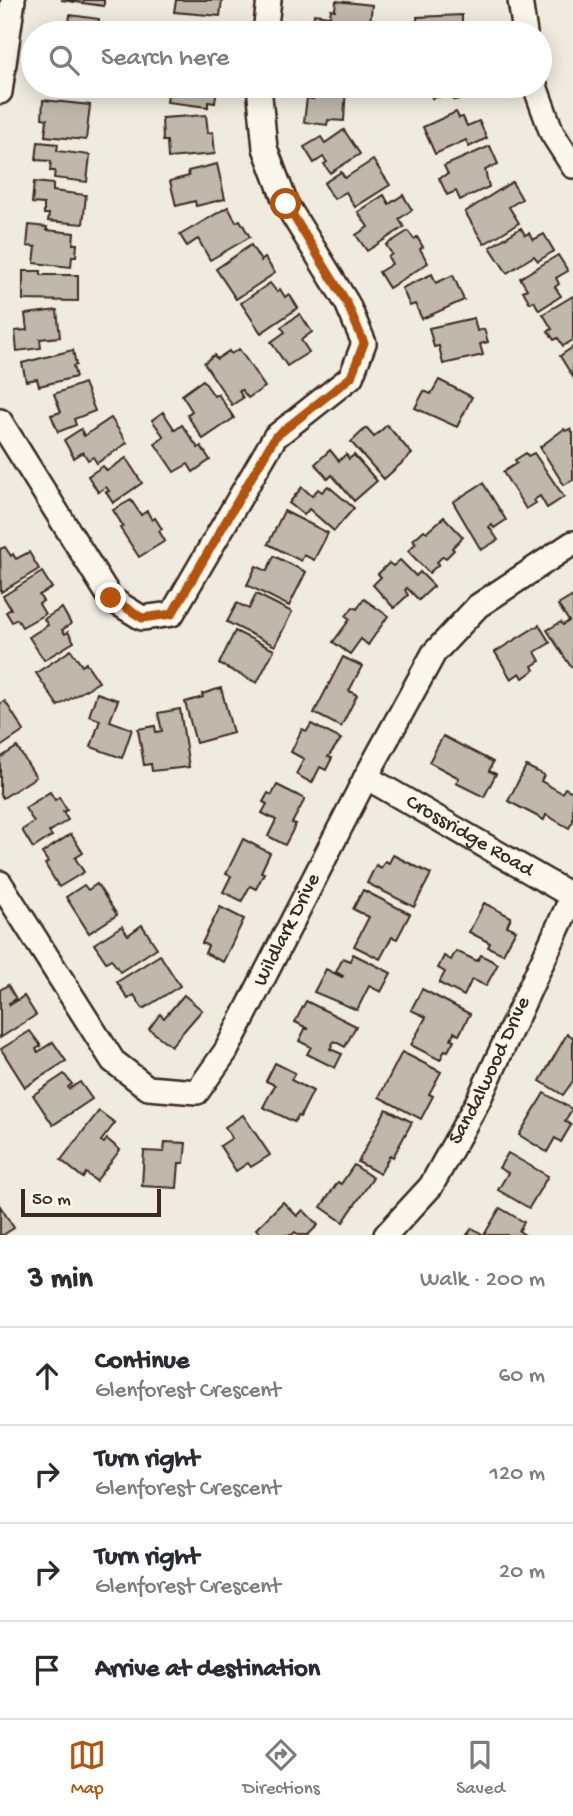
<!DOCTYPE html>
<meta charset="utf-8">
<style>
:root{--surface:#fff;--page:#f7f7f7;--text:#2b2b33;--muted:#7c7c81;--line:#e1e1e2;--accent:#b45309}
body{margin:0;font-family:"Gochi Hand",sans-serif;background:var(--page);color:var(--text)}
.scale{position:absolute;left:21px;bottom:18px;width:140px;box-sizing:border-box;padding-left:7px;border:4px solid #3b2a1e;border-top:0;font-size:19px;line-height:24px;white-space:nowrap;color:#3b2a1e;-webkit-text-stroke:5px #fbf7ec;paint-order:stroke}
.stop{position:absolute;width:21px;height:21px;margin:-16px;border:5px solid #b45309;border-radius:50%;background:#fff}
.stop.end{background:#b45309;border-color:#fff;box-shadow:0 2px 7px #0008}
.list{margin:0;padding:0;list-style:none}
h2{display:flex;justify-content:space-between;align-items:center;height:91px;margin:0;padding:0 28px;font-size:30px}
h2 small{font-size:23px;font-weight:400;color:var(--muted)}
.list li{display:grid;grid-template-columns:46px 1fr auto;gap:21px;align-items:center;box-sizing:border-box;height:98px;padding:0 28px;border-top:2px solid var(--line)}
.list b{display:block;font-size:26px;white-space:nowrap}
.list p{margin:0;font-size:23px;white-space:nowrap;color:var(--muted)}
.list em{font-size:23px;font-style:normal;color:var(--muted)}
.icon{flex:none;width:38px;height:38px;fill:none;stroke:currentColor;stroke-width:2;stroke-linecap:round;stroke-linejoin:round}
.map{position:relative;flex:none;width:573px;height:1235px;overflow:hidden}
.search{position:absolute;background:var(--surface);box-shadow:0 4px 18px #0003;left:21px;right:21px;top:21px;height:77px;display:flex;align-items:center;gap:18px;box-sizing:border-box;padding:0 24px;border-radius:38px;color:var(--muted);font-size:26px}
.sheet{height:483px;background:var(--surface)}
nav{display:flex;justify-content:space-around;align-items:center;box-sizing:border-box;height:98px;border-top:2px solid var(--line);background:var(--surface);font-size:19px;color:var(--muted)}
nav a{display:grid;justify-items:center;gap:4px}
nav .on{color:var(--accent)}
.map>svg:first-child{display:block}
</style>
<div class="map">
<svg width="573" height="1235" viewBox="0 0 573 1235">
<rect width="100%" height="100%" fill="#f0ebe0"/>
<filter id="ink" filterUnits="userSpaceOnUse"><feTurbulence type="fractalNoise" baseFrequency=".0143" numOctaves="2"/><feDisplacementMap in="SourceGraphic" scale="14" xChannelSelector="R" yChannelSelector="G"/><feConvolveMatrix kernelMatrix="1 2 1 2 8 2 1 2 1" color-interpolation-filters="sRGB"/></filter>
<g filter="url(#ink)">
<g fill="#c0b8ad" stroke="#3b2a1e" stroke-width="2">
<polygon points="61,0 104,0 104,6"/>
<polygon points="176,0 222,0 220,16 174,12"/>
<polygon points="336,1 372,5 369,33 312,33 314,14 330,16 331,9 335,10"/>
<polygon points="70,15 99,19 98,29 105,30 105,33 68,33"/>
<polygon points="462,15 462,33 467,33 418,33 417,17"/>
<polygon points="176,26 223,31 223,33 175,33"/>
<polygon points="56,86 89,86 88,96 56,93"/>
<polygon points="169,86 217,86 215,103 208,102 208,107 167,102"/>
<polygon points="314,86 346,86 344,121 328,120 327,125 304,122 307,98 313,99"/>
<polygon points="422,86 471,86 473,97 454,100 453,94 432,98 430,88 423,90"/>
<polygon points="43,100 90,105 86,140 45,136 47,119 42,118"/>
<polygon points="456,112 459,118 463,117 467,126 479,121 487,138 469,147 466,140 435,154 423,127"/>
<polygon points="206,115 208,133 213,132 215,154 168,158 167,141 163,141 162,118"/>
<polygon points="344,130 360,154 330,173 324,164 327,162 323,157 314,163 304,147 321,137 325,143"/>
<polygon points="38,142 58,144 57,151 90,155 87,182 54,178 55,171 50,171 51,161 36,160"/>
<polygon points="490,146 498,164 485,170 489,187 460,200 456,191 447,195 439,178 448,174 444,166"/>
<polygon points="373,160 390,185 355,207 346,192 334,199 324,183 341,172 345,178"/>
<polygon points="217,164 225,199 196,206 195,201 176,206 170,181 189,176 188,171"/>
<polygon points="34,182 53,184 53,191 86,195 83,224 48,221 49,214 44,214 44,204 32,203"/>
<polygon points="512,182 522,199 509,207 519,223 484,244 465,212"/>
<polygon points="384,195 389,204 403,195 412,210 399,219 404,227 367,251 356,235 368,227 358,212"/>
<polygon points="228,207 236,222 240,220 250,237 210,260 198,239 187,246 180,235"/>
<polygon points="29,225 47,227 46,230 74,233 73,244 77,244 76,256 72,256 71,267 34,263 36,247 27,246"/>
<polygon points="521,228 525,235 529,233 533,240 544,234 554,251 538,261 534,256 507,273 490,247"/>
<polygon points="408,231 414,239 417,237 423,247 420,249 428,263 389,288 379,272 392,264 388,257 392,254 386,245"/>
<polygon points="251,245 261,261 265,258 275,273 236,299 216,269"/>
<polygon points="558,255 568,271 556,278 559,284 555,287 561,296 539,310 534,301 530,303 523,291 527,289 520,278"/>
<polygon points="23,271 41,271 41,275 78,275 78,301 23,300"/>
<polygon points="432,274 436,283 453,275 464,300 422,319 415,304 410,306 402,288"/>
<polygon points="270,283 277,292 280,289 285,297 289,294 298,308 261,333 241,303"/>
<polygon points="573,296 573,340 563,346 558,338 554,340 548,331 552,329 543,314"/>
<polygon points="57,310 60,337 40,339 41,348 17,351 15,331 27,330 25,314"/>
<polygon points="300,314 312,332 301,340 309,352 287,366 271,342 285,332 281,327"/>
<polygon points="474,318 477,331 484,329 488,342 480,344 483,355 443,364 439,346 434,347 429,328"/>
<polygon points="573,347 573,377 560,356"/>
<polygon points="239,349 265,387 248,398 242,390 239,391 243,398 232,405 204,363 214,355 217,359 229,351 231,354"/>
<polygon points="73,350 76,365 73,366 76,377 39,386 37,379 26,381 22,363"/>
<polygon points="203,380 214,396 218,394 234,418 203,439 187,415 192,411 182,395"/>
<polygon points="439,380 472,397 457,427 415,408 424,391 431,394"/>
<polygon points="84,383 95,411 74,419 76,425 58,432 51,415 61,412 54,394"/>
<polygon points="163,412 175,430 182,425 198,448 201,446 210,460 193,472 188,464 174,472 155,444 164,437 152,420"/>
<polygon points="111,418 127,443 97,463 93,457 88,460 83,452 74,458 64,440 81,429 84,436"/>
<polygon points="387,425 412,454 384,479 351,442 366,428 374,437"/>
<polygon points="564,429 565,431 570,429 573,433 573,480 564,485 540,447"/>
<polygon points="330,450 339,461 346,454 349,459 354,455 377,481 354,501 332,475 328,479 315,464"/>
<polygon points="526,453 528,456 534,453 564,497 547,508 540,496 534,500 536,503 526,509 503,472 517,463 515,460"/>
<polygon points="126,458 142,483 113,503 106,492 109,491 106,487 98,492 88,476 103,466 107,471"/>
<polygon points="483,483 506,520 494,528 492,525 489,527 498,540 481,550 453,502"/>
<polygon points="328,486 354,508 334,531 309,509 304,515 289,503 302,487 312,496 318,489 322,492"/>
<polygon points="131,500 141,515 147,511 152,520 155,518 162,529 159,531 165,541 139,557 120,528 123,526 113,510"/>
<polygon points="284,511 328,533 314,560 304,555 301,561 268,544"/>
<polygon points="444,517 463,537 452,548 454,550 446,558 443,556 437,562 439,564 429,573 408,551 416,543 413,540 424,530 427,532"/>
<polygon points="5,547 11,556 13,554 16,559 29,552 39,569 1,592 0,549"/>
<polygon points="274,556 306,572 289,606 247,585 256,566 267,571"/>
<polygon points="400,560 416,576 420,572 434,586 419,600 407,588 405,590 408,595 394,608 373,585 381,577 378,574 389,563 393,566"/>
<polygon points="42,572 52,588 39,595 43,601 39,604 45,614 22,627 17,619 12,622 6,612 11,609 3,596"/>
<polygon points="256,594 292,612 275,646 227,622 237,603 249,609"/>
<polygon points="573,596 573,665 571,667 547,630 561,622 563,625 569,621 558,605"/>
<polygon points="364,599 388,616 368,645 361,639 350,654 333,642 350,619 346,616 353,607 357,609"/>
<polygon points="62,608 71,624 62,630 65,634 68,632 74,642 44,660 29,637 48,625 44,619"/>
<polygon points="539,625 550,643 535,652 540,661 532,666 534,670 523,678 520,673 511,679 495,652"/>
<polygon points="235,631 274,650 257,683 219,664"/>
<polygon points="71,650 82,666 86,663 99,682 58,706 36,673"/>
<polygon points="343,657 362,666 349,691 357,695 341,727 314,713"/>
<polygon points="221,688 233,733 196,743 185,702 203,697 202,694"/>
<polygon points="97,693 118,700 110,721 132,729 122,758 91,747 100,720 89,716"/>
<polygon points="5,701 24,731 0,747 0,704"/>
<polygon points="180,709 189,767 152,771 151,764 144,765 138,729 155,726 156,732 162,731 158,713"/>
<polygon points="311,724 341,739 328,757 332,758 326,770 320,767 312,783 296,774 304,759 291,752 302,729 307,731"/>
<polygon points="443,736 493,762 489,771 496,774 484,797 456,783 459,778 429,762"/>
<polygon points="17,747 36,777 3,798 0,794 0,758"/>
<polygon points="526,766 544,775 541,781 562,793 565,788 573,792 573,821 569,828 546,815 544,820 508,801"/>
<polygon points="277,785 305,799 292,823 296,824 285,845 268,836 276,820 262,813 267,804 263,802 268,793 272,795"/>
<polygon points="50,792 55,800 59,797 67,810 63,812 68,820 49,832 52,836 33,848 22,830 34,822 25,808"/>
<polygon points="71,834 83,853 75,858 84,872 59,887 45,864 48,862 42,853"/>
<polygon points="243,839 270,853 261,872 264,873 256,889 250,886 242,901 223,892 231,876 226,874"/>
<polygon points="393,855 431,874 414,907 367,883 376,865 381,868 385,861 389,863"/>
<polygon points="97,884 117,915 89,933 66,897 84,885 88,890"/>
<polygon points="363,890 410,914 397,939 392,937 380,959 354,946 369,917 353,909"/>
<polygon points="484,903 511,917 507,926 516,930 503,954 488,947 490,943 469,932"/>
<polygon points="220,907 244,919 223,962 205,953 208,946 202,943"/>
<polygon points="142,925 157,948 120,972 111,959 106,962 94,944 122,926 128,935"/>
<polygon points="456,951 477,961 481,955 498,964 486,986 472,979 464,996 439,983 445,972 438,968 444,956 451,960"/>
<polygon points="353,954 391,973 381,992 369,986 357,1010 314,992 326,969 342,977 343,976 336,972 343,958 350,961"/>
<polygon points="160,955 180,986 143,1009 134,995 128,999 117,982"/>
<polygon points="8,985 16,999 9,1003 10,1005 24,996 36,1015 0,1038 0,990"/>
<polygon points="422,989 470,1014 459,1035 454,1032 451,1039 454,1040 448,1051 445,1050 440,1060 411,1045 426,1017 411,1010"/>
<polygon points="184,995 202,1010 171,1046 149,1029 160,1014 164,1018"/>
<polygon points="306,1001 356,1026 345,1047 334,1041 330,1049 342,1054 335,1068 307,1054 311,1047 299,1041 305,1029 309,1029 295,1022"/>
<polygon points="30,1031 41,1046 36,1049 38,1052 53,1042 66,1061 25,1087 1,1049"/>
<polygon points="567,1034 573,1037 573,1081 563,1095 540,1081"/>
<polygon points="402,1052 441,1072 429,1094 433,1096 421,1119 379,1097"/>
<polygon points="275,1063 295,1073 291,1080 313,1091 300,1117 298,1116 294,1122 263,1107 275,1085 266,1081"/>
<polygon points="64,1074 72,1084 68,1087 69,1089 80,1082 92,1099 53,1125 33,1095"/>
<polygon points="544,1093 572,1109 565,1121 571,1125 561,1142 555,1138 547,1152 519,1135"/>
<polygon points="386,1109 412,1122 393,1157 390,1155 380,1174 358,1162"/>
<polygon points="99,1111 115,1123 101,1141 104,1143 107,1139 120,1150 96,1181 86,1173 83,1178 61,1160"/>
<polygon points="243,1115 270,1155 251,1167 248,1163 236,1171 220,1146 232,1138 225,1127"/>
<polygon points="165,1142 186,1143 184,1163 179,1163 177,1188 142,1186 144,1151 164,1152"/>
<polygon points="508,1153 548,1176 529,1208 498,1190 508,1173 499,1168"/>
<polygon points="354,1165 373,1178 343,1222 321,1207 338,1182 341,1184"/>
<polygon points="283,1202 297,1216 303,1210 318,1225 308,1235 299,1235 295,1232 292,1235 262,1235 256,1229"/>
<polygon points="0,1206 14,1228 3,1235 0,1235"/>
<polygon points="500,1208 524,1222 519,1231 525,1235 467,1235 472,1228 484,1235"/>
</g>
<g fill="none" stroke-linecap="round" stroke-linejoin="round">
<defs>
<g id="minor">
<polyline points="520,0 525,33"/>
<polyline points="265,33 269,0"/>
<polyline points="535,86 552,133 573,166"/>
<polyline points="0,92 13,0"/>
<polyline points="0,421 111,599 142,618 172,614 275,437 351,377 364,343 347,303 286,204 265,148 259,86"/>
<path id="s1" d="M366,777L572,896"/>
<path id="s2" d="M0,883L113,1061L148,1088L197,1092L226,1051L366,777L434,653L478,606L573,543"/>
<path id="s3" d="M386,1235L431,1186L478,1101L573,895"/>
</g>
</defs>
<use href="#minor" stroke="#3b2a1e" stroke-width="28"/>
<use href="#minor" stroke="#fbf7ec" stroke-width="23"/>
</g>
</g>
<g fill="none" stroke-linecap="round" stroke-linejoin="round" filter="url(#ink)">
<polyline stroke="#b45309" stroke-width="9" points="111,598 142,618 172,614 275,437 351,377 364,343 347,303 286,204"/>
</g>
<g text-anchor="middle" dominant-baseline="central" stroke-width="5" stroke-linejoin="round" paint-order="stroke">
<g font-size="21" fill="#3b2a1e" stroke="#fbf7ec">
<text stroke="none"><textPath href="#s1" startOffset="119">Crossridge Road</textPath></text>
<text stroke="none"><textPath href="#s2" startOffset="490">Wildlark Drive</textPath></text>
<text stroke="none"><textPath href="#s3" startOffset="196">Sandalwood Drive</textPath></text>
</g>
</g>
</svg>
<div class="scale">50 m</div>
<div class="stop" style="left:286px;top:204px"></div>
<div class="stop end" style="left:111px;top:598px"></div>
<div class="search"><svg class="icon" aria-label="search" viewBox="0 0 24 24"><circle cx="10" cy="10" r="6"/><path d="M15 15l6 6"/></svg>Search here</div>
</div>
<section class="sheet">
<h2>3 min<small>Walk · 200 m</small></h2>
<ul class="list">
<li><svg class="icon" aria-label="ahead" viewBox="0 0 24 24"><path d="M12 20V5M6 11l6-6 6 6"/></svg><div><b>Continue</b><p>Glenforest Crescent</p></div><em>60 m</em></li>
<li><svg class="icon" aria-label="right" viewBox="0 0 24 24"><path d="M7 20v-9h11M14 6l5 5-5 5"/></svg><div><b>Turn right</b><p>Glenforest Crescent</p></div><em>120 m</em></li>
<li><svg class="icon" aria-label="right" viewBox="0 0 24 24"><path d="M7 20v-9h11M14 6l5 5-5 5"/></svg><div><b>Turn right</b><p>Glenforest Crescent</p></div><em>20 m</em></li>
<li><svg class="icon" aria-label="arrive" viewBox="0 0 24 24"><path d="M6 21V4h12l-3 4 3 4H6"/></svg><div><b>Arrive at destination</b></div></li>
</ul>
</section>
<nav>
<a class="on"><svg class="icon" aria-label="map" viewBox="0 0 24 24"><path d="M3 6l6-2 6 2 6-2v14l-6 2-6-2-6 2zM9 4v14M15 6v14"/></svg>Map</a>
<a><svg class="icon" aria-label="directions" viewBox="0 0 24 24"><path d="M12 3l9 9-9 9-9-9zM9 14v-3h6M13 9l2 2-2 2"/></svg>Directions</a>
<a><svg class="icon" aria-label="saved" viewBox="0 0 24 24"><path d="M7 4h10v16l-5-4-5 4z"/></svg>Saved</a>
</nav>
